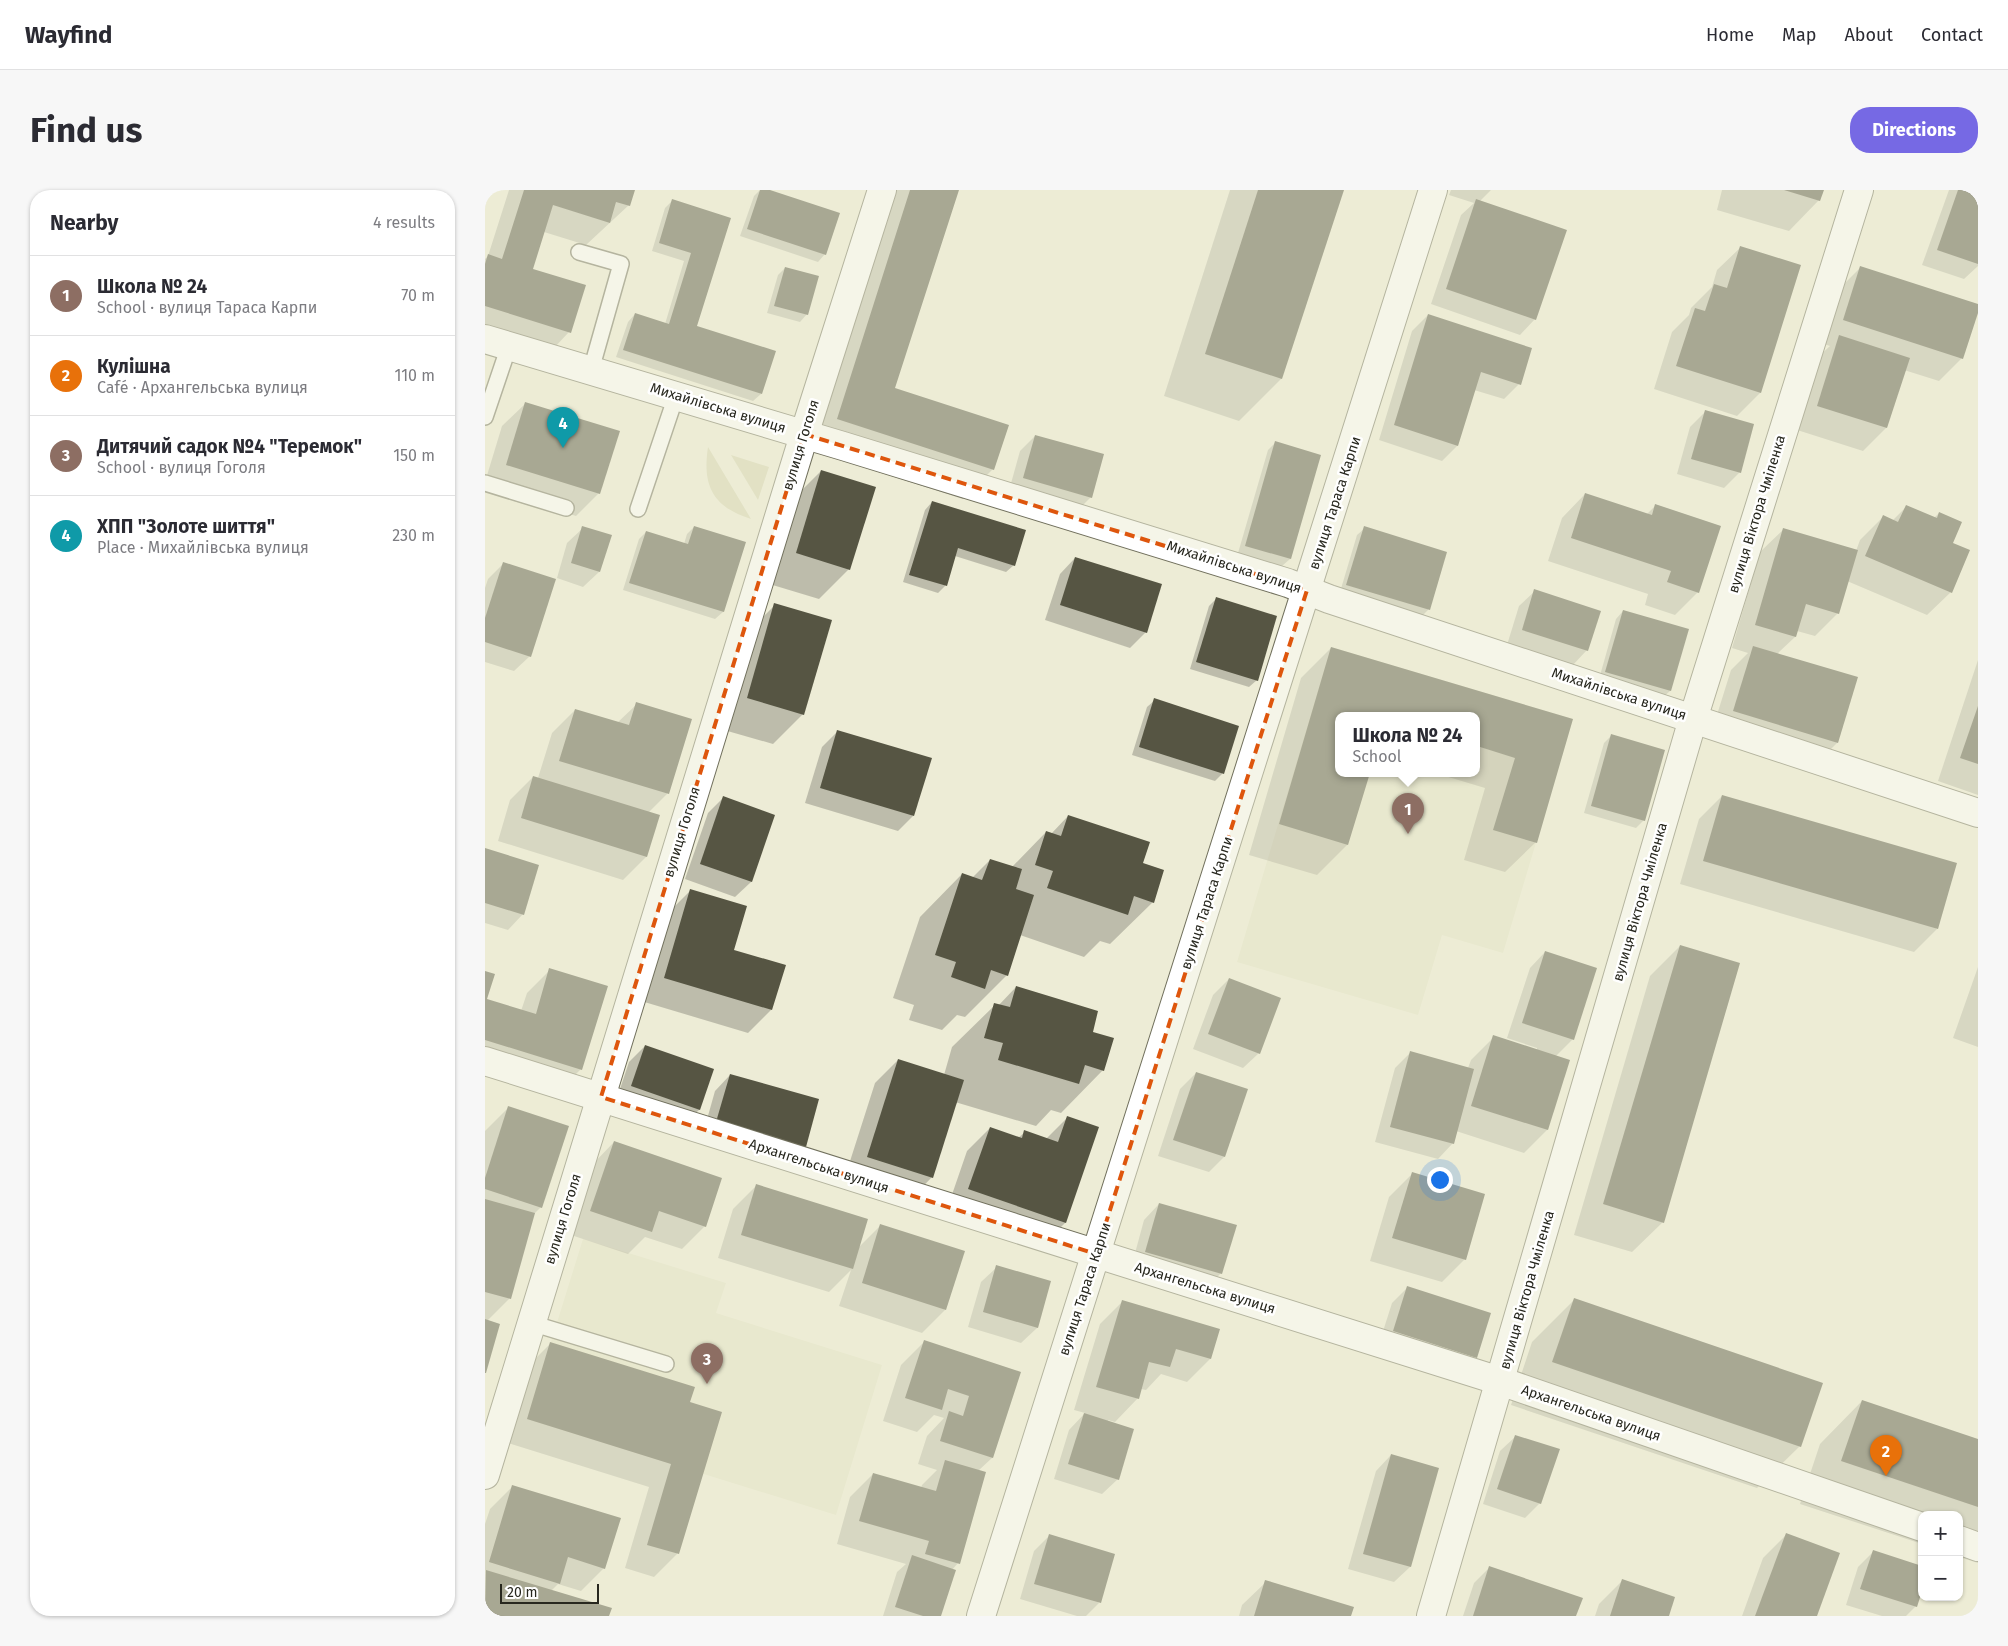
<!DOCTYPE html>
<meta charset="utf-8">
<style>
:root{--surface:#fff;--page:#f7f7f7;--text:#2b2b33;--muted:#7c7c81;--line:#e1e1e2;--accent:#7669e4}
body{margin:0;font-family:"Fira Sans",sans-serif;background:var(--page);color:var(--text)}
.controls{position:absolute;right:15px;bottom:15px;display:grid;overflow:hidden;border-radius:10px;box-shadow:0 1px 4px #0004}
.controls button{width:45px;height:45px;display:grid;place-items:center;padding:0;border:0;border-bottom:1px solid var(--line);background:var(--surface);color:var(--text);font:25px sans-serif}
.scale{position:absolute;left:15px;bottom:12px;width:99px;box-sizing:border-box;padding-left:5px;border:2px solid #27271e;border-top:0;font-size:14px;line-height:18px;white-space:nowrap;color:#27271e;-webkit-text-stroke:4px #fff;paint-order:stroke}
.you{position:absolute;left:954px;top:989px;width:18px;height:18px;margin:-12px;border:4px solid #fff;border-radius:50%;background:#1a73e8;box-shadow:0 0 0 8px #1a73e833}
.badge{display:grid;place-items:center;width:32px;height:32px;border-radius:50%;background:var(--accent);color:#fff;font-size:16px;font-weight:700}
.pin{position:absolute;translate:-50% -41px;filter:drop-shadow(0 1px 2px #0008)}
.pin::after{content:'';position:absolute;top:26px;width:18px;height:15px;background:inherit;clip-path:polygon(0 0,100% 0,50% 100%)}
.popup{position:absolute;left:850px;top:522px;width:145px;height:65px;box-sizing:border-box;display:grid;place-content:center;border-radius:10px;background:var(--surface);filter:drop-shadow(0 1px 4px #0005);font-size:16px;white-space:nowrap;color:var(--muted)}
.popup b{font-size:19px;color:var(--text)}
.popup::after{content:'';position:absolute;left:50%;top:100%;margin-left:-10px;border:10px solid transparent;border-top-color:var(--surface)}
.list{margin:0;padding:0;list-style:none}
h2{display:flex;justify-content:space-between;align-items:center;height:65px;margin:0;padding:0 20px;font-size:21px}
h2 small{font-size:16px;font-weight:400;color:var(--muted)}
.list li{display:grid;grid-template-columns:32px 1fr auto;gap:15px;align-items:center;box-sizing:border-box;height:80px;padding:0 20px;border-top:1px solid var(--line)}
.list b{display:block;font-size:19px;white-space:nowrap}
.list p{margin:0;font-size:16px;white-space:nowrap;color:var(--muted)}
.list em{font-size:16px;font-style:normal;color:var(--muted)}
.map{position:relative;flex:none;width:1493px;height:1426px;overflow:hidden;border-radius:20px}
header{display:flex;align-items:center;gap:30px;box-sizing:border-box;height:70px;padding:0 25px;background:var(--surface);border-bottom:1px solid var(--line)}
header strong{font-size:24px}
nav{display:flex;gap:28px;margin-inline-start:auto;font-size:18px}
.intro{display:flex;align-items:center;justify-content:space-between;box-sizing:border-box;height:120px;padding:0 30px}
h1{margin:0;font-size:35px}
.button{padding:12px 22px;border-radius:20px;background:var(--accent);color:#fff;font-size:18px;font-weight:700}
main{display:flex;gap:30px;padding:0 30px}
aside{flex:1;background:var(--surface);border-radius:20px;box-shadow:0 1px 4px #0004}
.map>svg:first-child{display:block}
</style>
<header>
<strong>Wayfind</strong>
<nav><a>Home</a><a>Map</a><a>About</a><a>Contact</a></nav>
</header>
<div class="intro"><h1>Find us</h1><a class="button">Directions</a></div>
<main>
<aside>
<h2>Nearby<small>4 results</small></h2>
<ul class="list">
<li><span class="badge" style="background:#8d6e63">1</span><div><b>Школа № 24</b><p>School · вулиця Тараса Карпи</p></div><em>70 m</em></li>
<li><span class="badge" style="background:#e8710a">2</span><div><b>Кулішна</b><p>Café · Архангельська вулиця</p></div><em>110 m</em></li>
<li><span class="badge" style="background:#8d6e63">3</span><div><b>Дитячий садок №4 &quot;Теремок&quot;</b><p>School · вулиця Гоголя</p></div><em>150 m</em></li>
<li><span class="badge" style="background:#0f9aa8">4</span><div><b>ХПП &quot;Золоте шиття&quot;</b><p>Place · Михайлівська вулиця</p></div><em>230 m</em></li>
</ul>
</aside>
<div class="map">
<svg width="1493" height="1426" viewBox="0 0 1493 1426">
<rect width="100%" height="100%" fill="#edecd6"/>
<g fill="#e3e2c5" fill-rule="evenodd">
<path d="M846,457L1088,529L1018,763L957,745L933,825L752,772ZM854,525H992V583H854Z"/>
<polygon points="98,1049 241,1093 231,1123 397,1175 351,1325 42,1229"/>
</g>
<g fill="#d5d3b0">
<path d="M223,257L266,329C228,317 217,296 223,257Z"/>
<polygon points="246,265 284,277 273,310"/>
</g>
<g fill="#0003">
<polygon points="24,0 149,0 144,15 101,55 59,42 47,79 84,142 69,158 0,136 0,69 3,66"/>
<polygon points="275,0 281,0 340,64 333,72 255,46 269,6"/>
<polygon points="405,0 472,0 409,199 508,279 478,309 322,259"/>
<polygon points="745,0 857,0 796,189 754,231 679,206"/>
<polygon points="966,0 1006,0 995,11 1050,129 1035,145 946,114 976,25 989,13 964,5"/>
<polygon points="1237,0 1337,0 1334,10 1304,41 1232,20"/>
<polygon points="1464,0 1493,0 1493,76 1479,89 1437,75"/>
<polygon points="188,10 244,29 211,137 276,204 268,211 131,167 143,132 150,124 180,134 199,71 167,61 180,18"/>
<polygon points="1256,57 1275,203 1252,226 1169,199 1187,142 1204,125 1206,118 1227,97 1232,80"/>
<polygon points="1376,77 1493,115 1477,168 1454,191 1419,180 1401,238 1378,261 1309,239 1331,169 1345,156 1336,153 1353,100"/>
<polygon points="300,78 322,124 315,132 282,123 293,85"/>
<polygon points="943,125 1034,194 1019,209 989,200 972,256 957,271 894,250 927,141"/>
<polygon points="41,213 114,303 91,326 0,298 0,292 17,236"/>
<polygon points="1220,222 1255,282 1239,298 1192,284 1205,237"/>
<polygon points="550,246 606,307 590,323 523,304 535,261"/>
<polygon points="790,253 834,266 805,369 797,376 753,363 783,260"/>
<polygon points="336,281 364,379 334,409 281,393 306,311"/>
<polygon points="1100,304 1161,325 1171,315 1213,402 1190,425 1160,415 1163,404 1063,371 1077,328"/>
<polygon points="447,312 529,375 521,382 470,366 460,396 453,403 418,392 440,320"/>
<polygon points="1422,316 1449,328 1454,323 1466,354 1466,402 1442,425 1362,391 1353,423 1330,446 1312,441 1310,447 1292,464 1352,553 1329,576 1226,544 1246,480 1263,463 1247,458 1275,362 1299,339 1371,361 1375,350 1398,327 1407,331"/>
<polygon points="209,337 260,353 238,422 230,429 138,400 154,349 161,342 199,354 202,344"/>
<polygon points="98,338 114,382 98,397 72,388 82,353"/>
<polygon points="880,338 961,363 943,420 936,427 855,402 872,345"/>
<polygon points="590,368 661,442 645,458 560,430 575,384"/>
<polygon points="19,373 45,466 29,481 0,472 0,398 3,389"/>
<polygon points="1050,401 1102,460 1087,476 1022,455 1034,416"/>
<polygon points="731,409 772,490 764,497 705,479 724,416"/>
<polygon points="290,415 318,524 288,554 232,538 260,445"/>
<polygon points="1138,421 1185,501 1177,508 1114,489 1131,429"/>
<polygon points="846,458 1086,530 1051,652 1020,682 979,670 1000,598 950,583 992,583 992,525 854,525 854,583 884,583 862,655 832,685 764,665 816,488"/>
<polygon points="1493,470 1493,605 1453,591"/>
<polygon points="670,510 752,537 737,584 730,591 647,565 662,517"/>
<polygon points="152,514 205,530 182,604 164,622 161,667 138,690 13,651 25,610 48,587 53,588 67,543 90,520 132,533"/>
<polygon points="352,542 428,626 413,641 320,613 337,557"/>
<polygon points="1127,545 1159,630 1151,638 1099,623 1119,553"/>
<polygon points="1237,606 1452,739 1429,762 1195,694 1214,629"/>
<polygon points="238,608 289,626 266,692 250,707 200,689 223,623"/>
<polygon points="583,626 656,674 668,712 625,754 615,751 599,767 535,745 522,785 480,827 472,825 457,840 424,830 429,815 408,808 435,727 477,684 487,688 505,670 527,677 561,642 566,644"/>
<polygon points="0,659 38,724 23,740 0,733"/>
<polygon points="205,701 286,820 263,843 156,811 182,724"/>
<polygon points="1195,756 1178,1032 1147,1062 1089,1045 1165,786"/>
<polygon points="1060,762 1088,849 1071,866 1062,940 1039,963 971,941 968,953 953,969 890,952 910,878 925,863 983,878 986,870 1009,847 1052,860 1052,858 1022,848 1045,778"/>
<polygon points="1493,777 1493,857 1468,848"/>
<polygon points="65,780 96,879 73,902 0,880 0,782 0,810 36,821 42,803"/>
<polygon points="744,789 774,863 758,878 708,859 728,805"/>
<polygon points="531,797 606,843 618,880 576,923 566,920 551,936 470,912 447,987 424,1011 359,990 390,893 413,870 459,885 467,857 510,815 513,816"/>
<polygon points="160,856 228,880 214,920 198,935 131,911 144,872"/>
<polygon points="711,883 739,967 724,982 673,966 695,899"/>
<polygon points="245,885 320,956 304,972 217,947 230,901"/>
<polygon points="23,918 56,1017 48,1025 24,1109 2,1131 0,1180 0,941"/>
<polygon points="583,927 613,938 580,1033 557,1056 461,1022 482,961 505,938 533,948 540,942 561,949"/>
<polygon points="129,952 220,1036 197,1059 160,1047 143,1064 83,1044 106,976"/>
<polygon points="927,984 980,1069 957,1092 885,1071 904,1007"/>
<polygon points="271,996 373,1058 396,1035 460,1120 437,1143 354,1116 366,1080 344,1102 233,1068 248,1019"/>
<polygon points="674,1014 736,1083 721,1099 646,1078 659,1030"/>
<polygon points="512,1077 565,1092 552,1138 536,1153 483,1137 496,1092"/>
<polygon points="922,1098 991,1167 976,1183 893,1157 907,1113"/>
<polygon points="1089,1110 1315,1256 1272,1298 1026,1215 1047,1152"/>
<polygon points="638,1111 734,1140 725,1169 702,1192 676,1184 661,1200 656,1199 653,1208 630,1232 623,1230 633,1289 617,1304 569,1289 584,1240 600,1223 589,1220 615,1134"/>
<polygon points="439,1152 534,1183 507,1268 493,1281 473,1373 467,1380 455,1426 398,1426 412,1382 421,1374 352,1354 365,1307 388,1284 436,1298 437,1295 452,1280 433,1274 442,1246 459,1228 449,1225 432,1242 398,1231 416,1175"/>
<polygon points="66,1153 204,1213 235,1223 192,1364 169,1387 140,1378 164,1297 20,1252 43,1176"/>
<polygon points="1377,1211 1493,1250 1493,1373 1474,1367 1474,1325 1437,1325 1437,1354 1315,1314 1335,1254"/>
<polygon points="1031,1246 1055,1313 1040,1328 998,1314 1015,1261"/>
<polygon points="906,1265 952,1278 925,1377 909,1392 863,1379 891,1281"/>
<polygon points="28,1296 119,1378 96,1401 73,1394 66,1401 123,1426 0,1426 0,1334 5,1319"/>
<polygon points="1301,1345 1331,1426 1257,1426 1278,1368"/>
<polygon points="564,1346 614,1413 601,1426 592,1426 535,1409 549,1361"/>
<polygon points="1388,1362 1431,1416 1421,1426 1397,1426 1361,1415 1373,1377"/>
<polygon points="1005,1377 1090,1426 978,1426 989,1393"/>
<polygon points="1137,1391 1182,1426 1110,1426 1114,1414"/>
<polygon points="781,1392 865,1426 754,1426 757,1415"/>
</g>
<g fill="#565543">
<polygon points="39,0 150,0 145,16 131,12 125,33 68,15 48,79 101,95 86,143 0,116 0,74 3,64 17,69"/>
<polygon points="275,0 285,0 355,23 341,65 262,39"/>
<polygon points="425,0 474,0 410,198 524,235 509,280 352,229"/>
<polygon points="773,0 859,0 797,189 720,164"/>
<polygon points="1299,0 1339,0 1335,11"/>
<polygon points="1473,0 1493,0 1493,74 1452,60"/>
<polygon points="187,9 246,28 212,136 291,161 277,204 138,160 150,123 184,134 206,63 174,53"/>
<polygon points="991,9 1082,40 1051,130 961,99"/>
<polygon points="1255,56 1316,75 1276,203 1191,176 1210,118 1220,121 1229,94 1242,98"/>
<polygon points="1375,76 1493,114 1493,123 1478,169 1358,130"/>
<polygon points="300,77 334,86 323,125 289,116"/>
<polygon points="943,124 1047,158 1036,195 996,182 973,256 909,235"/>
<polygon points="1354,145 1425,168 1402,238 1332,216"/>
<polygon points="40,212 135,241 115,304 21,275"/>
<polygon points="1220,220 1269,234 1256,283 1206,269"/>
<polygon points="550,245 619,264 607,308 538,288"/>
<polygon points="790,251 836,265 806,369 760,356"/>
<polygon points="336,280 391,297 365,380 311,363"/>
<polygon points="1100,303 1167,325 1170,314 1236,336 1214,403 1182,392 1186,381 1086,348"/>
<polygon points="447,311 541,340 530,376 473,358 462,396 424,385"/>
<polygon points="1421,315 1452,328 1454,322 1477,332 1468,353 1485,360 1467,403 1380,366 1398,325 1413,332"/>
<polygon points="97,336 127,345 115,382 86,373"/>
<polygon points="209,336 261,352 239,422 144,393 161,341 203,354"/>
<polygon points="879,336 962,362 945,420 861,395"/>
<polygon points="1298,338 1373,360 1354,424 1321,414 1311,447 1270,435"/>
<polygon points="590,367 677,394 662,443 575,415"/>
<polygon points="18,372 71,389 46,467 0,452 0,428"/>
<polygon points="1049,399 1116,421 1103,461 1037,440"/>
<polygon points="731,407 792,426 773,491 711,472"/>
<polygon points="289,413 347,430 319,525 262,508"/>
<polygon points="1138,420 1204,439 1186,501 1120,482"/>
<polygon points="1268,456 1373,487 1353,553 1248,521"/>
<polygon points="846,457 1088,529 1052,653 1008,640 1030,568 992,556 992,525 854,525 854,583 885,583 863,655 794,634"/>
<polygon points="669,508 754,536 739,584 654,557"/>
<polygon points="151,512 207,529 184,604 74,571 90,519 144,535"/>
<polygon points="1493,516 1493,574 1475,568"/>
<polygon points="352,540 447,568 429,626 335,598"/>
<polygon points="1126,544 1180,560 1160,631 1106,616"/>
<polygon points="48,586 175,625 162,667 36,628"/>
<polygon points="1237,605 1472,673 1453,739 1218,671"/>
<polygon points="238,606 290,625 267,692 215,674"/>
<polygon points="583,625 665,652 658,673 679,680 669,713 649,706 643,725 562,698 568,681 550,675 561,641 576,646"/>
<polygon points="0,658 54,675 39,725 0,713"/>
<polygon points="505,669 537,679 531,699 549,705 523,786 506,780 500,799 466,787 471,772 450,765 477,683 497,690"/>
<polygon points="205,699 262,716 249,760 301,775 287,820 179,788"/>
<polygon points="1195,755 1255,773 1179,1033 1118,1014"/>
<polygon points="1060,761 1112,778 1089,850 1037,833"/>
<polygon points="64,778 123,796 97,880 0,850 0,781 10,784 2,809 51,824"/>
<polygon points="744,788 796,808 775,864 723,844"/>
<polygon points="531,796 613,821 608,842 629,848 619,881 600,875 594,894 513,870 518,853 499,848 509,813 525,817"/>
<polygon points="1008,845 1085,870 1063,940 986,916"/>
<polygon points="160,855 229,879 215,920 146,896"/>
<polygon points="925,861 989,879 969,954 905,937"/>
<polygon points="413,869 479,890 448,988 382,967"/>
<polygon points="711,882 763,899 740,967 688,950"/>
<polygon points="245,884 334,909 321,957 231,932"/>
<polygon points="23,916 84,936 57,1018 0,999 0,988"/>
<polygon points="582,926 614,937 581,1033 483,999 505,937 537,948 539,940 573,952"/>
<polygon points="129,951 237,988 221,1037 174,1021 167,1042 105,1021"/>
<polygon points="927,982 1000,1004 981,1070 907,1048"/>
<polygon points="271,994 383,1029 368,1079 256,1045"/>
<polygon points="0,1009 50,1023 26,1109 0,1102"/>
<polygon points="674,1013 752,1035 737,1084 660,1062"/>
<polygon points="395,1034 480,1061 461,1120 377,1093"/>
<polygon points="511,1075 566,1091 553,1138 498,1122"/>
<polygon points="922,1096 1006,1123 992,1168 908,1141"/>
<polygon points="1089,1108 1338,1193 1316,1257 1067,1172"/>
<polygon points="637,1110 735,1139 726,1169 691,1159 685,1177 664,1172 654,1209 611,1197"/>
<polygon points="0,1129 15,1134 1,1183 0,1183"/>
<polygon points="439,1150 536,1182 508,1268 455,1251 464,1221 478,1226 484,1206 463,1199 457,1220 420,1208"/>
<polygon points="65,1152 210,1197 205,1212 237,1222 194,1364 162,1355 186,1274 42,1229"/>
<polygon points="1377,1210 1493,1249 1493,1317 1356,1271"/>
<polygon points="599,1223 649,1239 634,1290 583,1274"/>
<polygon points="1030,1245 1075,1259 1056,1314 1012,1299"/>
<polygon points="906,1264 954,1278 926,1377 878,1364"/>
<polygon points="460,1270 501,1282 475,1374 440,1364 444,1351 374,1331 388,1283 451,1301"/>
<polygon points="27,1295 136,1328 120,1379 83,1367 75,1394 4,1372"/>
<polygon points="1301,1343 1355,1363 1332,1426 1270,1426"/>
<polygon points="564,1344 630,1364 616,1413 549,1394"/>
<polygon points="1388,1360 1437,1376 1437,1401 1432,1417 1375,1399"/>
<polygon points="427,1365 471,1380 456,1426 438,1426 410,1417"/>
<polygon points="1004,1376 1098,1408 1091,1426 988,1426"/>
<polygon points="1,1380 127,1418 124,1426 0,1426"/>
<polygon points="1137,1389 1190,1407 1184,1426 1125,1426"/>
<polygon points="780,1390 869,1417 866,1426 769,1426"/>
</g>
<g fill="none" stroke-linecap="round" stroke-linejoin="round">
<defs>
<g id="service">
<polyline points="94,62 136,74 106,180"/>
<polyline points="0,227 24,156"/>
<polyline points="0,293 81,318"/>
<polyline points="153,319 191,206"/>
<polyline points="46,1133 181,1174"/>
</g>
<g id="minor">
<polyline points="496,1426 948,0"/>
<polyline points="946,1426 1208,529 1374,0"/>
</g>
<g id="tertiary">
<polyline points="0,149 358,256 803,393 844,409 1493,623"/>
<polyline points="0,871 1015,1191 1437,1337"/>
<polyline points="1474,1350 1493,1357"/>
</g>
<polyline id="secondary" points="0,1285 324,229 397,0"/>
</defs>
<use href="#service" stroke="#71705d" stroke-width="18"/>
<use href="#minor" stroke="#71705d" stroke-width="30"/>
<use href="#tertiary" stroke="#71705d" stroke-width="30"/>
<use href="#secondary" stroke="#71705d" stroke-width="30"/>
<use href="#service" stroke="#fff" stroke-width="15"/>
<use href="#minor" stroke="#fff" stroke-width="28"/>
<use href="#tertiary" stroke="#fff" stroke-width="28"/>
<use href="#secondary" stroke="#fff" stroke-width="28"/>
</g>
<path d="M0 0H1493V1426H0ZM319,244L822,400L611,1064L116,907Z" fill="#edecd6" fill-opacity=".55" fill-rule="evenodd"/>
<path fill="none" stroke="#de560d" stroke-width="4" stroke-dasharray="10 6" stroke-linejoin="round" d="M319,244L822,400L611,1064L116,907Z"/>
<g text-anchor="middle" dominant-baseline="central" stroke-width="5" stroke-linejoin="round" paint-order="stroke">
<g font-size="14" fill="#27271e" stroke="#fff">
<text transform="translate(233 218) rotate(17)">Михайлівська вулиця</text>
<text transform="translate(316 255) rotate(-73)">вулиця Гоголя</text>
<text transform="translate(850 313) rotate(-72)">вулиця Тараса Карпи</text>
<text transform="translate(1272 324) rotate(-73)">вулиця Віктора Чміленка</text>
<text transform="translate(749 377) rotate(18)">Михайлівська вулиця</text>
<text transform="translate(1134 504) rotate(18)">Михайлівська вулиця</text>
<text transform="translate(197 642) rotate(-73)">вулиця Гоголя</text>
<text transform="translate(1155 712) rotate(-74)">вулиця Віктора Чміленка</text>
<text transform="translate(722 713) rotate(-72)">вулиця Тараса Карпи</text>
<text transform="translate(334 976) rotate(18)">Архангельська вулиця</text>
<text transform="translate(78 1029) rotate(-73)">вулиця Гоголя</text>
<text transform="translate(720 1098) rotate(17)">Архангельська вулиця</text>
<text transform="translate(600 1099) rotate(-72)">вулиця Тараса Карпи</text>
<text transform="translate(1042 1100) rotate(-74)">вулиця Віктора Чміленка</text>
<text transform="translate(1106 1223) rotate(19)">Архангельська вулиця</text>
</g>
</g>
</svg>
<div class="controls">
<button>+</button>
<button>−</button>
</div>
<div class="scale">20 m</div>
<div class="you"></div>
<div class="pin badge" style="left:923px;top:644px;background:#8d6e63">1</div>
<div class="popup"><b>Школа № 24</b>School</div>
<div class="pin badge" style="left:1401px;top:1286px;background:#e8710a">2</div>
<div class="pin badge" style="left:222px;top:1194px;background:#8d6e63">3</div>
<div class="pin badge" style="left:78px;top:258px;background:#0f9aa8">4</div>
</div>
</main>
